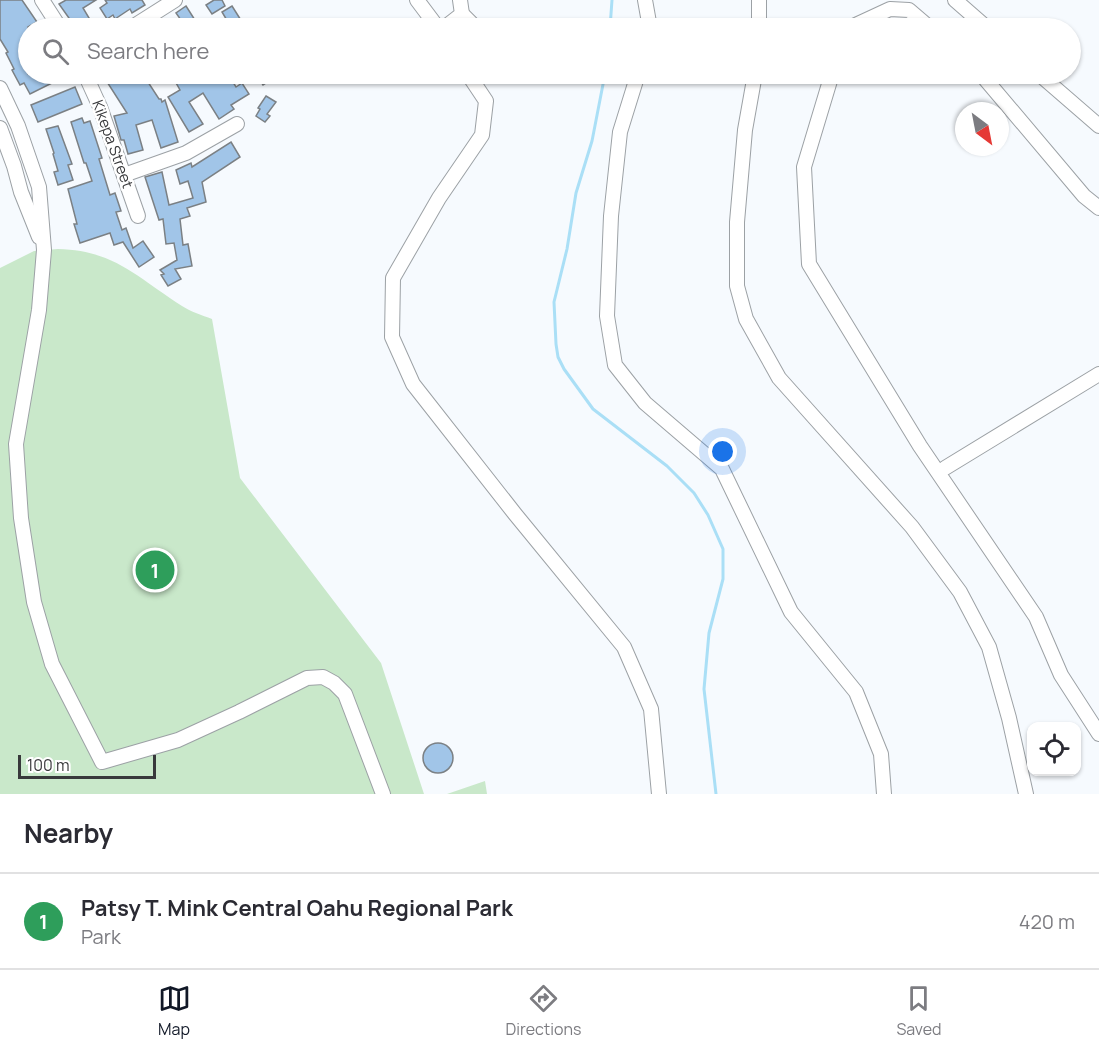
<!DOCTYPE html>
<style>
:root{--surface:#fff;--page:#f2f2f3;--text:#2b2b33;--muted:#7c7c81;--line:#e1e1e2;--accent:#111827}
body{margin:0;font-family:Manrope,sans-serif;background:var(--page);color:var(--text)}
.controls{position:absolute;right:18px;bottom:18px;display:grid;overflow:hidden;border-radius:12px;box-shadow:0 2px 4px #0004}
.controls button{width:54px;height:54px;display:grid;place-items:center;padding:0;border:0;border-bottom:2px solid var(--line);background:var(--surface);color:var(--text);font:30px sans-serif}
.compass{position:absolute;left:955px;top:102px;width:54px;height:54px;border-radius:50%;background:var(--surface);box-shadow:0 2px 4px #0004;rotate:148deg}
.scale{position:absolute;left:18px;bottom:15px;width:138px;box-sizing:border-box;padding-left:6px;border:3px solid #38393b;border-top:0;font-size:16px;line-height:21px;white-space:nowrap;color:#38393b;-webkit-text-stroke:4px #fff;paint-order:stroke}
.you{position:absolute;left:723px;top:452px;width:21px;height:21px;margin:-15px;border:4px solid #fff;border-radius:50%;background:#1a73e8;box-shadow:0 0 0 9px #1a73e833}
.badge{display:grid;place-items:center;width:39px;height:39px;border-radius:50%;background:var(--accent);color:#fff;font-size:20px;font-weight:700}
.pin{position:absolute;translate:-50% -50%;border:3px solid #fff;box-shadow:0 2px 6px #0006}
.list{margin:0;padding:0;list-style:none}
h2{display:flex;justify-content:space-between;align-items:center;height:78px;margin:0;padding:0 24px;font-size:26px}
h2 small{font-size:20px;font-weight:400;color:var(--muted)}
.list li{display:grid;grid-template-columns:39px 1fr auto;gap:18px;align-items:center;box-sizing:border-box;height:96px;padding:0 24px;border-top:2px solid var(--line)}
.list b{display:block;font-size:22px;white-space:nowrap}
.list p{margin:0;font-size:20px;white-space:nowrap;color:var(--muted)}
.list em{font-size:20px;font-style:normal;color:var(--muted)}
.icon{flex:none;width:33px;height:33px;fill:none;stroke:currentColor;stroke-width:2;stroke-linecap:round;stroke-linejoin:round}
.map{position:relative;flex:none;width:1099px;height:794px;overflow:hidden}
.search{position:absolute;background:var(--surface);box-shadow:0 2px 4px #0004;left:18px;right:18px;top:18px;height:66px;display:flex;align-items:center;gap:15px;box-sizing:border-box;padding:0 21px;border-radius:33px;color:var(--muted);font-size:22px}
.sheet{height:174px;background:var(--surface)}
nav{display:flex;justify-content:space-around;align-items:center;box-sizing:border-box;height:84px;border-top:2px solid var(--line);background:var(--surface);font-size:16px;color:var(--muted)}
nav a{display:grid;justify-items:center;gap:3px}
nav .on{color:var(--accent)}
.map>svg:first-child{display:block}
</style>
<div class="map">
<svg width="1099" height="794" viewBox="0 0 1099 794">
<rect width="100%" height="100%" fill="#f6fafe"/>
<g fill="#c9e8ca">
<path d="M58,249C114,250 138,278 182,306C191,312 202,315 212,319L240,478L381,663L424,794H0V268L34,251Z"/>
<polygon points="485,781 487,794 447,794"/>
</g>
<g fill="none" stroke-linecap="round" stroke-linejoin="round">
<g stroke="#aadff6" stroke-width="3">
<polyline points="610,28 612,0"/>
<polyline points="605,74 592,141 576,193 567,249 554,302 556,344 558,357 564,369 593,409 667,466 694,493 708,515 723,549 723,579 709,633 704,689 716,794"/>
</g>
</g>
<g fill="#a1c5e8" stroke="#7b8084" stroke-width="1.5">
<polygon points="0,0 22,0 37,22 28,27 28,74 70,74 30,94 24,83 20,85 12,70 14,69 6,53 8,52 0,39"/>
<polygon points="66,0 96,0 83,8 95,28 76,28 59,4"/>
<polygon points="105,0 142,0 145,5 132,13 130,9 115,19 113,15 107,19 100,8 107,3"/>
<polygon points="214,0 222,0 225,6 212,14 206,5"/>
<polygon points="186,6 200,28 182,28 178,22 181,20 176,13"/>
<polygon points="232,6 244,25 238,28 217,28 228,22 222,12"/>
<polygon points="102,74 155,74 146,79 159,99 161,99 162,102 165,100 178,142 161,148 152,120 136,125 143,150 128,154 124,140 121,140 114,116 127,113"/>
<polygon points="171,74 228,74 236,87 242,83 249,94 231,105 234,109 219,119 203,93 189,102 203,124 189,132 168,97 180,90"/>
<polygon points="262,74 269,74 272,79 263,85 258,77"/>
<polygon points="75,87 82,104 38,122 31,105"/>
<polygon points="266,96 276,102 267,114 270,116 265,122 256,116 260,109 258,108"/>
<polygon points="82,118 84,123 90,121 102,158 99,159 110,195 115,193 121,211 116,212 122,230 126,228 133,248 143,241 154,257 139,267 123,242 114,245 110,233 80,243 74,224 77,224 68,189 92,181 86,163 84,163 71,122"/>
<polygon points="58,126 72,164 68,165 73,180 58,185 54,172 58,171 53,154 54,153 46,129"/>
<polygon points="231,142 240,157 202,182 206,202 187,208 190,216 180,219 183,245 188,244 192,266 175,269 181,279 168,286 161,275 164,274 160,270 177,260 174,243 166,244 163,219 159,220 145,177 162,172 169,205 193,198 188,181 180,184 176,170 191,163 192,167"/>
<circle cx="438" cy="758" r="15"/>
</g>
<g fill="none" stroke-linecap="round" stroke-linejoin="round">
<defs>
<g id="minor">
<polyline points="42,0 60,28"/>
<polyline points="417,0 438,28"/>
<polyline points="645,0 650,28"/>
<polyline points="955,0 987,28"/>
<polyline points="462,14 476,28"/>
<polyline points="131,28 175,0"/>
<polyline points="444,28 462,14 460,0"/>
<polyline points="759,28 759,0"/>
<polyline points="849,28 890,9 909,10 930,28"/>
<polyline points="85,74 100,107 138,216"/>
<polyline points="468,74 486,101 482,135 439,198 393,278 392,337 413,384 515,514 624,647 651,709 659,794"/>
<polyline points="638,74 620,132 611,216 607,316 615,365 645,403 722,469 791,612 856,692 881,754 884,794"/>
<polyline points="755,74 745,130 737,222 737,286 746,319 779,378 912,527 960,592 989,647 1009,718 1026,794"/>
<polyline points="832,74 804,167 809,264 920,446 1036,617 1061,675 1099,734"/>
<polyline points="981,74 1084,196 1099,208"/>
<polyline points="1039,74 1099,126"/>
<polyline points="0,88 18,126 39,187 44,250 39,310 16,444 21,518 34,602 52,664 102,762 178,740 239,712 307,678 323,677 334,683 345,694 383,794"/>
<polyline points="0,128 14,166 21,192 39,237"/>
<polyline points="124,175 186,153 237,124"/>
<polyline points="945,468 1099,374"/>
</g>
</defs>
<use href="#minor" stroke="#9ca1a5" stroke-width="16"/>
<use href="#minor" stroke="#fff" stroke-width="14"/>
</g>
<g text-anchor="middle" dominant-baseline="central" stroke-width="5" stroke-linejoin="round" paint-order="stroke">
<g font-size="15" fill="#38393b" stroke="#fff">
<text transform="translate(113 144) rotate(70)">Kikepa Street</text>
</g>
</g>
</svg>
<div class="controls">
<button><svg class="icon" aria-label="locate" viewBox="0 0 24 24"><circle cx="12" cy="12" r="6"/><path d="M12 2v4M12 18v4M2 12h4M18 12h4"/></svg></button>
</div>
<svg class="compass" viewBox="-18 -18 36 36"><path d="M0-13l5 13h-10z" fill="#e53935"/><path d="M0 13l5-13h-10z" fill="#7c7c81"/></svg>
<div class="scale">100 m</div>
<div class="you"></div>
<div class="pin badge" style="left:155px;top:570px;background:#2e9e5b">1</div>
<div class="search"><svg class="icon" aria-label="search" viewBox="0 0 24 24"><circle cx="10" cy="10" r="6"/><path d="M15 15l6 6"/></svg>Search here</div>
</div>
<section class="sheet">
<h2>Nearby<small></small></h2>
<ul class="list">
<li><span class="badge" style="background:#2e9e5b">1</span><div><b>Patsy T. Mink Central Oahu Regional Park</b><p>Park</p></div><em>420 m</em></li>
</ul>
</section>
<nav>
<a class="on"><svg class="icon" aria-label="map" viewBox="0 0 24 24"><path d="M3 6l6-2 6 2 6-2v14l-6 2-6-2-6 2zM9 4v14M15 6v14"/></svg>Map</a>
<a><svg class="icon" aria-label="directions" viewBox="0 0 24 24"><path d="M12 3l9 9-9 9-9-9zM9 14v-3h6M13 9l2 2-2 2"/></svg>Directions</a>
<a><svg class="icon" aria-label="saved" viewBox="0 0 24 24"><path d="M7 4h10v16l-5-4-5 4z"/></svg>Saved</a>
</nav>
